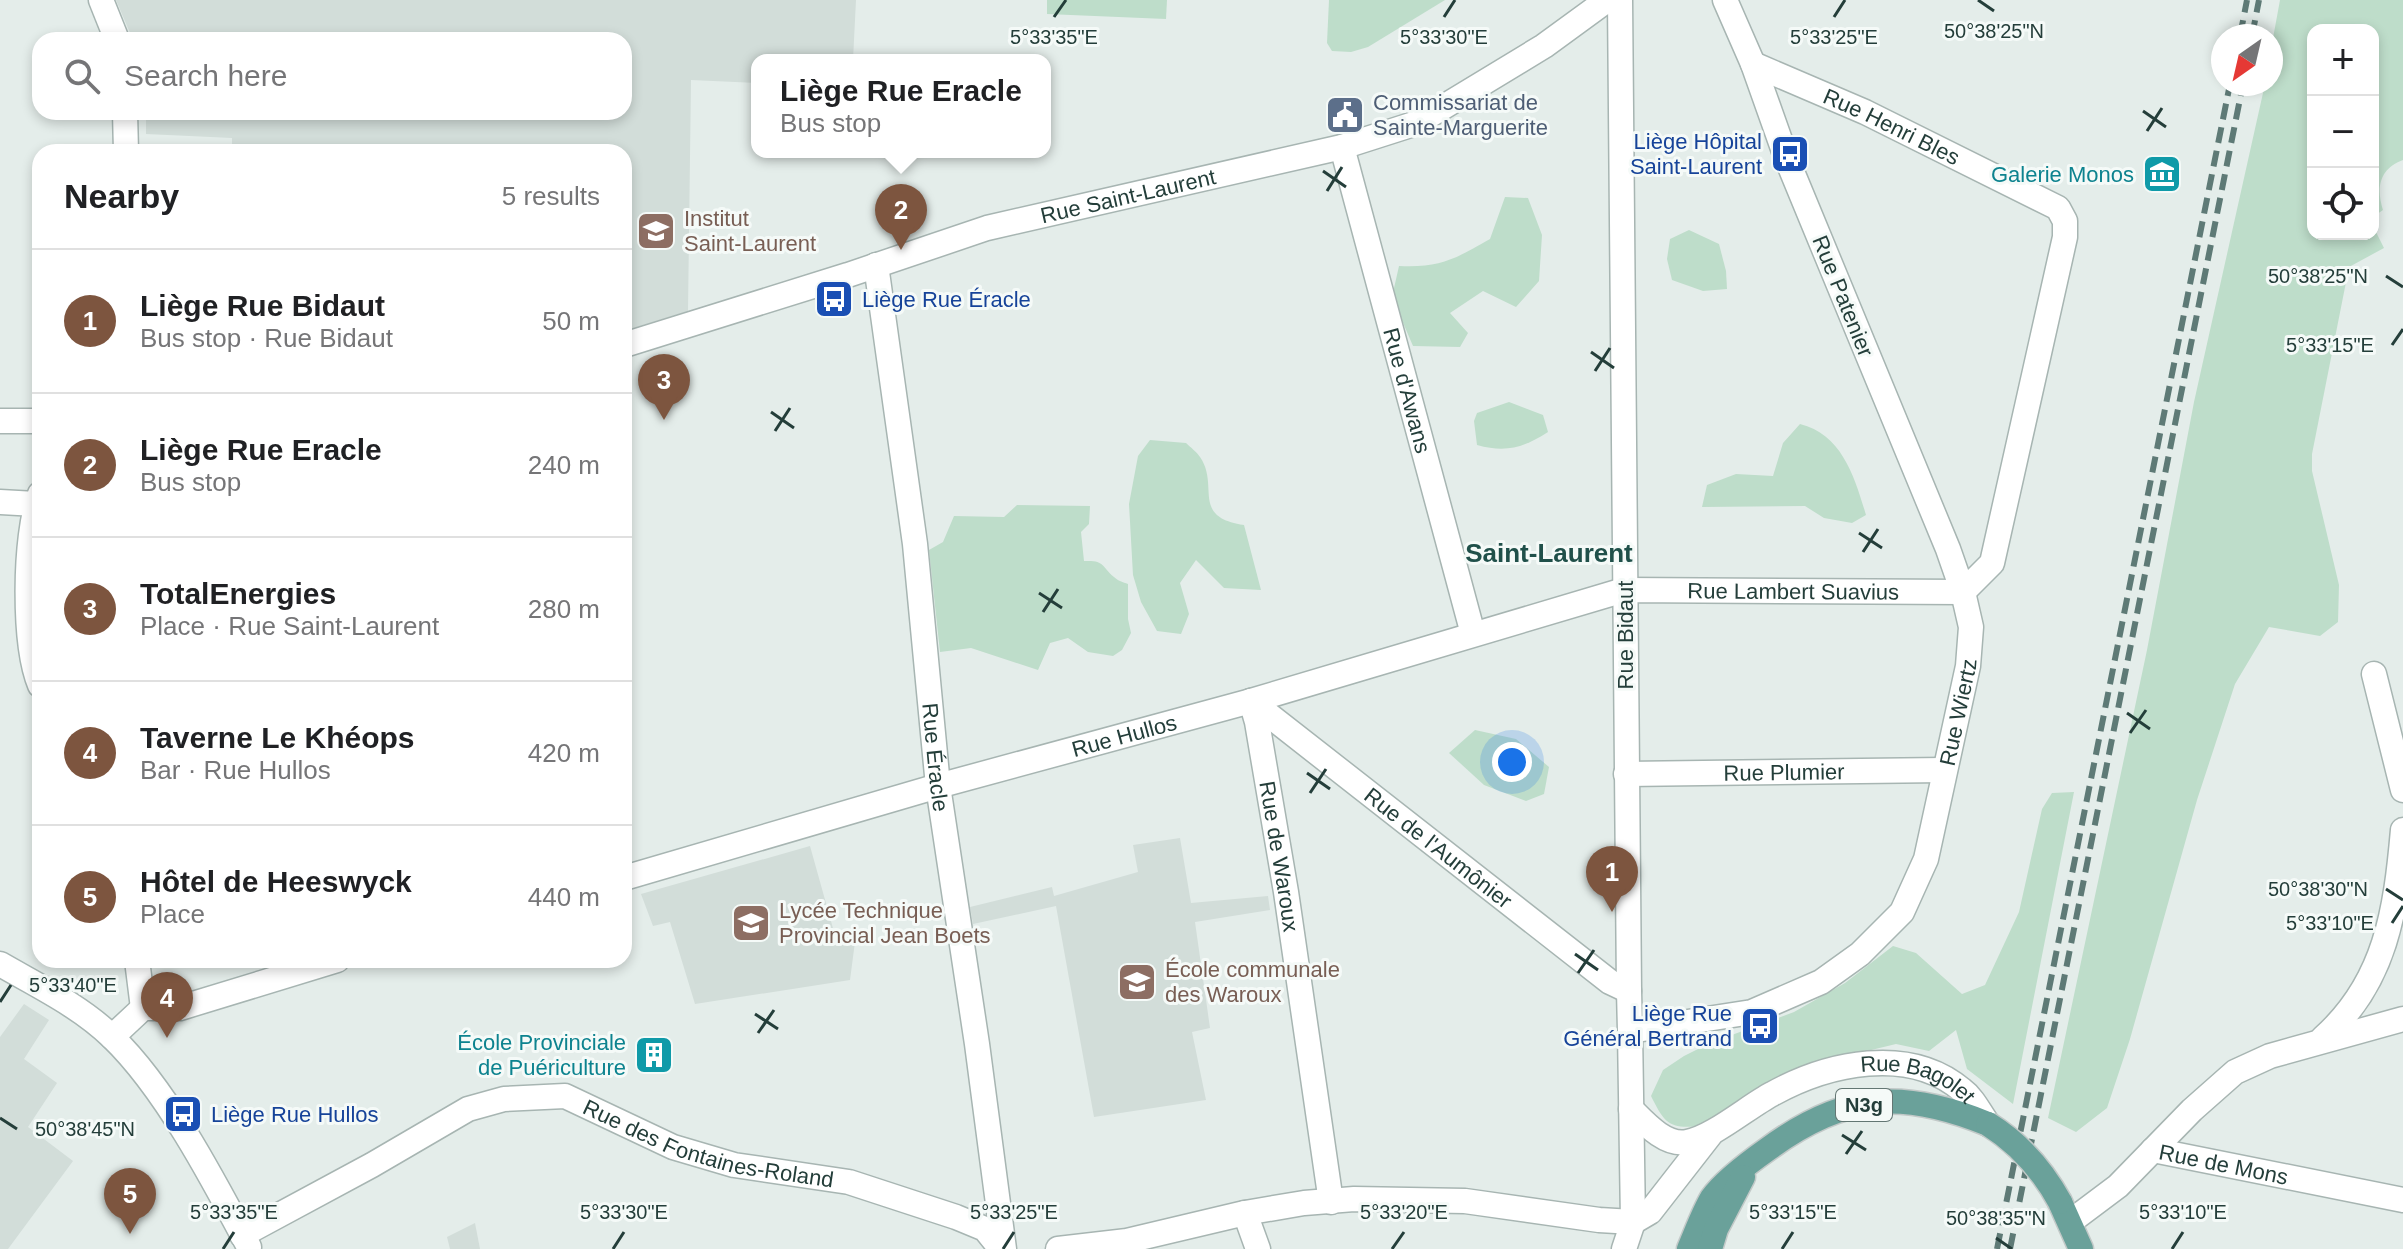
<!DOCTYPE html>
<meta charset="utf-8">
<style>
:root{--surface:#fff;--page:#f2f2f2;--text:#202124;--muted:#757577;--line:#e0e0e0;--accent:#7d553f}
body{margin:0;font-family:Helvetica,sans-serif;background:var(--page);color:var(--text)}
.controls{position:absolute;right:24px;top:24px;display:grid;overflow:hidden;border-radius:16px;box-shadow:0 4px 12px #0003}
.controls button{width:72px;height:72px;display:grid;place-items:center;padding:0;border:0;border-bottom:2px solid var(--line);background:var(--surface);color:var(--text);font:40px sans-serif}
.compass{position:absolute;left:2211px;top:24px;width:72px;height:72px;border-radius:50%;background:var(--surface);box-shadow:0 4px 12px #0003;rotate:214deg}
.you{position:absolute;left:1512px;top:762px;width:28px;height:28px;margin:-20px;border:6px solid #fff;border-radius:50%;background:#1a73e8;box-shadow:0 0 0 12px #1a73e833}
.badge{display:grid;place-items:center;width:52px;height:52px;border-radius:50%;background:var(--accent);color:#fff;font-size:26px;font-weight:700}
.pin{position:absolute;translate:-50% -66px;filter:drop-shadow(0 2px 4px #0008)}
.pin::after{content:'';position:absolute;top:42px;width:28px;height:24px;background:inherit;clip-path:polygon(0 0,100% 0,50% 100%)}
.popup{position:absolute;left:751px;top:54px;width:300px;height:104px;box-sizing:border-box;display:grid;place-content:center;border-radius:16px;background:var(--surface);filter:drop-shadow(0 2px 6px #0005);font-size:26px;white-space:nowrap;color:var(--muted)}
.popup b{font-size:30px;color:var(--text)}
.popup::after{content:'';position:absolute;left:50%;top:100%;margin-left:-16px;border:16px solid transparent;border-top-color:var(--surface)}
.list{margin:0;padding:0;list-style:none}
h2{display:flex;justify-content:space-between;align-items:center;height:104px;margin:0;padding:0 32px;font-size:34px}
h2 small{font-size:26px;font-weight:400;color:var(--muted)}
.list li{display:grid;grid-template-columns:52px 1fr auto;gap:24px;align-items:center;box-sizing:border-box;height:144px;padding:0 32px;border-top:2px solid var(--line)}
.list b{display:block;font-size:30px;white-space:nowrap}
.list p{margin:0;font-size:26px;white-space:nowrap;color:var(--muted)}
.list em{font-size:26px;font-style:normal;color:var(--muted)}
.icon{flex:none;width:44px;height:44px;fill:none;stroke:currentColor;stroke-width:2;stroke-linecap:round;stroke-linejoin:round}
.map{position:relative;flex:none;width:2403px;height:1249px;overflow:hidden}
.search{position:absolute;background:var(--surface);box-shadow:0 4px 12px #0003;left:32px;top:32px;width:600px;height:88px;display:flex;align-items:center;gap:20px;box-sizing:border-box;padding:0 28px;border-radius:24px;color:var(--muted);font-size:30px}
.panel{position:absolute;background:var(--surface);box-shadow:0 4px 12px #0003;left:32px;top:144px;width:600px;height:824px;border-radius:24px}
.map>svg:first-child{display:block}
</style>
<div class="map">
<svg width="2403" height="1249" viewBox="0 0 2403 1249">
<rect width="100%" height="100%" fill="#e4edea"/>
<g fill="#d2ddd9">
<polygon points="116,0 856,0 853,60 757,60 757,83 691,80 688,311 624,331 624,152 232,152 232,138 146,134 146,112 624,112 624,40 133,40"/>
<polygon points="1180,838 1191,903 1268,896 1270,910 1195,922 1210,1028 1192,1032 1206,1100 1094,1117 1056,906 973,924 970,907 1052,887 1054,896 1138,872 1133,845"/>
<polygon points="810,846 836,939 856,934 850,980 695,1004 670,922 653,926 641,894"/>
<polygon points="24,1004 49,1020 24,1059 57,1083 28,1127 73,1161 8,1249 0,1249 0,1037"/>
<polygon points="475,1223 480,1249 450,1249 447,1237"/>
</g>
<g fill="#beddca">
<polygon points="1047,0 1167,0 1166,19 1047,14"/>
<polygon points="1329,0 1445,0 1368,47 1351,52 1332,51 1327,43"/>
<path d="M2280,0H2403V160C2379,169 2376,188 2383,210L2373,217V30H2313V234H2373V226L2384,248L2349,267L2312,454V471L2339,585L2338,622L2320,636L2269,627L2235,684L2197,800L2130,1039L2107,1108L2076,1132L2048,1118L2147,650L2194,402L2265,84H2271V49Z"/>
<path d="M1505,197L1528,198L1542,235L1539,281L1516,307L1483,291L1450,313L1468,333L1460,347L1413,346L1392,297L1399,266C1440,268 1455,259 1490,239Z"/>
<polygon points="1689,230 1719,244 1726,271 1727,289 1703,291 1672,280 1667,259 1670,239"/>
<path d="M1509,402L1543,415L1548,432C1523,448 1506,453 1477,445L1474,421L1477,413Z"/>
<path d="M1800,424C1842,434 1855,478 1866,515L1852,523L1824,518L1805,506L1702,507L1707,485L1736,474L1773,476L1783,443Z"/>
<path d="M1150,440L1186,443C1190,447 1197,452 1200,457C1220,486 1190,517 1244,525L1261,590L1224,588L1196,560L1180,583L1189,614L1181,634L1157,631L1141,602L1133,575L1129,504L1138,456Z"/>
<path d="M1017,505L1090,506L1089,524L1081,532L1084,561C1105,560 1101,566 1114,577C1118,581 1123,582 1128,584V619L1131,633L1122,650L1113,656L1088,652L1068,638L1050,643L1038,670L971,648L940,652L929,550L943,542L954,516L1004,517Z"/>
<polygon points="1475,730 1516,739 1549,767 1544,794 1526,801 1484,785 1449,753"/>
<path d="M2074,792L2013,1104L1967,1069L1956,1030L1929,1051L1896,1044L1834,1059L1701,1126C1669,1129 1665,1124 1651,1096L1663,1070L1684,1056L1710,1043L1794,1012L1845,983L1893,946L1916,953L1962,994L1985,985L2019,912L2042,809L2052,793Z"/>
</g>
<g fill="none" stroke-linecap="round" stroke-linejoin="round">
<defs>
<g id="minor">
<polyline points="101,0 117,40"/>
<path id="s1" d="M1753,64L1865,112L2058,208L2065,221V237L1992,563L1963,592"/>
<polyline points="125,112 126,152"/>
<path id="s2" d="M1342,147L1473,634"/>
<path id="s3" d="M876,265L915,544L938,786L977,1044L1004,1249"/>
<path id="s4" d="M624,345L848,275L987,228L1342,147L1417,123L1544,46L1607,0"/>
<polyline points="0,421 40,421"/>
<path d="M40,494C24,536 23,644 40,685"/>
<polyline points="0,502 36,504"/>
<polyline points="2374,674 2403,790"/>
<path id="s5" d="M1251,701L1610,982L1629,991L1620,0"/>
<path id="s6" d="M1251,701L1257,722L1286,892L1331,1202"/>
<path id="s7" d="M1626,774L1944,770"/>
<path id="s8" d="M624,878L938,786L1251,701L1624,590L1963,592"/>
<polyline points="137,960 143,1008"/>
<path d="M0,964C38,986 80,1006 112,1037C166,1089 214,1181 249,1247"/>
<polyline points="112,1037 143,1008 180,1008 337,960"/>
<path d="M2323,1038C2386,982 2396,910 2403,830"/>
<path id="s9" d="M1631,1109C1645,1123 1665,1146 1687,1142C1712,1138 1749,1106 1772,1094C1828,1063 1909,1045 1962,1090C1973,1098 1980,1113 1988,1124"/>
<path id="s10" d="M2153,1150L2403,1200"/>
<polyline points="1245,1213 1258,1249"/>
<polyline points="1633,1222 1650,1212 1710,1135"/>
<polyline points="2070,1222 2118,1186 2192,1110 2235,1072 2270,1056 2403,1019"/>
<path id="s11" d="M242,1235L372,1165L468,1109L504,1099L565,1096L673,1147L734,1165L849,1182L956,1217L985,1229L1001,1249"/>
<polyline points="1058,1249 1127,1241 1245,1213 1304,1203 1354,1199 1465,1201 1599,1220 1633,1222"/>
<path id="s12" d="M1624,1249L1633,1222L1630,1031L1752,1012L1821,982L1860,954L1902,912L1926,859L1968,666L1971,627L1963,592L1948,549L1786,157L1753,64L1725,0"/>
</g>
<polyline id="tertiary" points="1629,991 1630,1031"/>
<g id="primary">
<polyline points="2060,1202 2081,1249"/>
<path d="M1689,1249C1696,1233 1703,1213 1712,1198C1724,1181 1751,1161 1768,1149C1844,1093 1902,1089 1988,1124"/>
<polyline points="1710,1249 1716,1229 1743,1177"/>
</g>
</defs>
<use href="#minor" stroke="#a7b5b2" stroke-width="27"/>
<use href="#tertiary" stroke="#a7b5b2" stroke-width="27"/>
<use href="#primary" stroke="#c2c9c8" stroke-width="27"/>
<use href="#minor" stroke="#fff" stroke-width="24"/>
<use href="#tertiary" stroke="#fff" stroke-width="24"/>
<use href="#primary" stroke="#6aa19a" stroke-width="24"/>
<g stroke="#5e7a76" stroke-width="6" stroke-dasharray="16 8" stroke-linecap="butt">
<polyline points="2240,36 2247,0"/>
<polyline points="2252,36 2259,0"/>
<polyline points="1997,1249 2230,84"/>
<polyline points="2010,1249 2243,84"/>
</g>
<defs>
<path id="primary-bridge" d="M1988,1124C2020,1144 2042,1169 2060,1202"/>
</defs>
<use href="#primary-bridge" stroke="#c2c9c8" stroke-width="27" stroke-linecap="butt"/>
<use href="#primary-bridge" stroke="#6aa19a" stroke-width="24"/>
</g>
<path fill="none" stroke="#243e3a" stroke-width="3" d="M1978,0L1994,11M1054,17L1066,0M1444,17L1455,0M1834,17L1845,0M2143,111L2166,127M2147,131L2162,108M1323,171L1346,187M1327,191L1342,167M2386,276L2403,287M2392,345L2403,329M1591,352L1614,368M1595,371L1610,348M771,412L794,428M775,431L790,408M1859,533L1882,548M1863,552L1878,529M1039,593L1062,608M1043,612L1058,589M2127,713L2150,729M2130,733L2146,710M1307,773L1330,789M1310,793L1326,769M2386,889L2403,900M2392,923L2403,906M1575,954L1598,970M1578,973L1594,950M0,1002L11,985M755,1014L778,1029M758,1033L774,1010M0,1118L17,1129M1842,1135L1866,1150M1846,1154L1862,1131M1996,1238L2012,1249M223,1249L234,1232M613,1249L624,1232M1003,1249L1014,1232M1392,1249L1404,1232M1782,1249L1793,1232M2172,1249L2183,1232"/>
<defs>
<symbol id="civic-square" viewBox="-11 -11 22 22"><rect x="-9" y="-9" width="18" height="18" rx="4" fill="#5c6f8a" stroke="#f5faf8"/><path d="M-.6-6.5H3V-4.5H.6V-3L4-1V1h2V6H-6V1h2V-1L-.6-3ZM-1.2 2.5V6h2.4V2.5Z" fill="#fff"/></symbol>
<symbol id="bus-square" viewBox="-11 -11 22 22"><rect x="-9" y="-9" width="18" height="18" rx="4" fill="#1a4fb4" stroke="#f5faf8"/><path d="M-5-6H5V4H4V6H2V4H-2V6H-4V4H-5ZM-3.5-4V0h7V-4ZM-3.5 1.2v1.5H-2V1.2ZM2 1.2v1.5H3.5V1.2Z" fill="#fff"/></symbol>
<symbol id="museum-square" viewBox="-11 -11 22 22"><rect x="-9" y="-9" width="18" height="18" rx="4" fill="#0f9aa8" stroke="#f5faf8"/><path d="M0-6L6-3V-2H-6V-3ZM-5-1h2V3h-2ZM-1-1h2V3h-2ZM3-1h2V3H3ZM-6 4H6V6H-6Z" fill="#fff"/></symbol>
<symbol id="school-square" viewBox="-11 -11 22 22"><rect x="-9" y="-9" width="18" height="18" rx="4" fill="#8d6e63" stroke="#f5faf8"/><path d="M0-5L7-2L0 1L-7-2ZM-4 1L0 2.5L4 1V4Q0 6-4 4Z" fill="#fff"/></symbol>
<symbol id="building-square" viewBox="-11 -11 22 22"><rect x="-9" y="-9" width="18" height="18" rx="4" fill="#0f9aa8" stroke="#f5faf8"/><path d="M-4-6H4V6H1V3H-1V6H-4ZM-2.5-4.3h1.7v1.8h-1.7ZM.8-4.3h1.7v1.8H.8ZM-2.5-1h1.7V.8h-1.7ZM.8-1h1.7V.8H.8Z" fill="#fff"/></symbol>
</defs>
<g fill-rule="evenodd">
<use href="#civic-square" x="1323" y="93" width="44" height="44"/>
<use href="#bus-square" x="1768" y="132" width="44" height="44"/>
<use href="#museum-square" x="2140" y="152" width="44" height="44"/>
<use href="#school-square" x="634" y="209" width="44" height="44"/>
<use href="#bus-square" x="812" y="277" width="44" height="44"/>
<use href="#school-square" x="729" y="901" width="44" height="44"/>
<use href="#school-square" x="1115" y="960" width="44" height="44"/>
<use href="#bus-square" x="1738" y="1004" width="44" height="44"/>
<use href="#building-square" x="632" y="1033" width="44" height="44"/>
<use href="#bus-square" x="161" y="1092" width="44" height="44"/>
</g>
<g text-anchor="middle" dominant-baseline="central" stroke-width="6" stroke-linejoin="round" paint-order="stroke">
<rect fill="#f5faf8" stroke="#637673" stroke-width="2" x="1836" y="1089" width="56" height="32" rx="6"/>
<g font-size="20" font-weight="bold" fill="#243e3a">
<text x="1864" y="1105">N3g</text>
</g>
<g font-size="22" fill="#4e5e75" stroke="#f5faf8" text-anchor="start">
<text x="1373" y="102">Commissariat de<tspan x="1373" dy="25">Sainte-Marguerite</tspan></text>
</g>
<g font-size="22" fill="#243e3a" stroke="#f5faf8">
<text stroke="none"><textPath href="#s1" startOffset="152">Rue Henri Bles</textPath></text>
<text stroke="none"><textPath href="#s4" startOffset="526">Rue Saint-Laurent</textPath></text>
<text transform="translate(1843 296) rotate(68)">Rue Patenier</text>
<text stroke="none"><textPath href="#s2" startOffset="252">Rue d'Awans</textPath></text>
<text stroke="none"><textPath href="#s8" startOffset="1210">Rue Lambert Suavius</textPath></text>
<text transform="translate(1625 635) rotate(-90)">Rue Bidaut</text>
<text stroke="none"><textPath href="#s12" startOffset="734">Rue Wiertz</textPath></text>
<text stroke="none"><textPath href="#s8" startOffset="520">Rue Hullos</textPath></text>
<text stroke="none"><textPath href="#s3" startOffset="496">Rue Éracle</textPath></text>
<text stroke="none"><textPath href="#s7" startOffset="158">Rue Plumier</textPath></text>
<text stroke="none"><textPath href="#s5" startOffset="238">Rue de l'Aumônier</textPath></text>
<text stroke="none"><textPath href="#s6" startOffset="158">Rue de Waroux</textPath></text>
<text stroke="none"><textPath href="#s9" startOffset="320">Rue Bagolet</textPath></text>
<text stroke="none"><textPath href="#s11" startOffset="510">Rue des Fontaines-Roland</textPath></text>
<text stroke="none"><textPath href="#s10" startOffset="72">Rue de Mons</textPath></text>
</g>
<g font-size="22" fill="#164399" stroke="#f5faf8" text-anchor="end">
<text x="1762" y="141">Liège Hôpital<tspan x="1762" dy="25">Saint-Laurent</tspan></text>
<text x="862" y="299" text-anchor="start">Liège Rue Éracle</text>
<text x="1732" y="1013">Liège Rue<tspan x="1732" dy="25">Général Bertrand</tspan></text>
<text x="211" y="1114" text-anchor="start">Liège Rue Hullos</text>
</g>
<g font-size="22" fill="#0d838f" stroke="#f5faf8" text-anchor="end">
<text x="2134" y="174">Galerie Monos</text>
<text x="626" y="1042">École Provinciale<tspan x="626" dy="25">de Puériculture</tspan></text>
</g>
<g font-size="22" fill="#785e54" stroke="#f5faf8" text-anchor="start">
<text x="684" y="218">Institut<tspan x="684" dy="25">Saint-Laurent</tspan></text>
<text x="779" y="910">Lycée Technique<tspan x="779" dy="25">Provincial Jean Boets</tspan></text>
<text x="1165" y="969">École communale<tspan x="1165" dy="25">des Waroux</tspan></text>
</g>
<g font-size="26" font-weight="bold" fill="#20504a" stroke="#f5faf8">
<text x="1549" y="553">Saint-Laurent</text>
</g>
</g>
<g font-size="20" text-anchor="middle" fill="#243e3a" stroke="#f5faf8" stroke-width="6" stroke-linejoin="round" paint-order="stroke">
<text x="1994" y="38">50°38'25"N</text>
<text x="1054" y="44">5°33'35"E</text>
<text x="1444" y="44">5°33'30"E</text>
<text x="1834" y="44">5°33'25"E</text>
<text x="2318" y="283">50°38'25"N</text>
<text x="2330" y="352">5°33'15"E</text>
<text x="2318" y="896">50°38'30"N</text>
<text x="2330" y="930">5°33'10"E</text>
<text x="73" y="992">5°33'40"E</text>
<text x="85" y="1136">50°38'45"N</text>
<text x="234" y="1219">5°33'35"E</text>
<text x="624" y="1219">5°33'30"E</text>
<text x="1014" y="1219">5°33'25"E</text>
<text x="1404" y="1219">5°33'20"E</text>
<text x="1793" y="1219">5°33'15"E</text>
<text x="2183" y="1219">5°33'10"E</text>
<text x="1996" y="1225">50°38'35"N</text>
</g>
</svg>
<div class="controls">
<button>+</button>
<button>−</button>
<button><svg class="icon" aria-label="locate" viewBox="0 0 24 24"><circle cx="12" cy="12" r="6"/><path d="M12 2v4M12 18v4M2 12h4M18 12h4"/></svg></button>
</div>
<svg class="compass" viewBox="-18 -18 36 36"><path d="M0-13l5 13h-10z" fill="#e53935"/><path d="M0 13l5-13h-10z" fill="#757577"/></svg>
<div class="you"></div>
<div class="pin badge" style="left:1612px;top:912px">1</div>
<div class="pin badge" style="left:901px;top:250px">2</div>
<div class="popup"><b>Liège Rue Eracle</b>Bus stop</div>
<div class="pin badge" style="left:664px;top:420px">3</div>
<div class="pin badge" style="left:167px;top:1038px">4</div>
<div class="pin badge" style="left:130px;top:1234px">5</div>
<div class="search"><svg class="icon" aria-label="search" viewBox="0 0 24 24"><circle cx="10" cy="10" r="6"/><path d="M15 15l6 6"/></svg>Search here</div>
<section class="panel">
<h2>Nearby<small>5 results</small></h2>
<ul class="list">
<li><span class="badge">1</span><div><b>Liège Rue Bidaut</b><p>Bus stop · Rue Bidaut</p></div><em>50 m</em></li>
<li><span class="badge">2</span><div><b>Liège Rue Eracle</b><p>Bus stop</p></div><em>240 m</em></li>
<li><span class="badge">3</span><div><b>TotalEnergies</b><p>Place · Rue Saint-Laurent</p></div><em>280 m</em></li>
<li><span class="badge">4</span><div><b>Taverne Le Khéops</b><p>Bar · Rue Hullos</p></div><em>420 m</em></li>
<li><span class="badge">5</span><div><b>Hôtel de Heeswyck</b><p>Place</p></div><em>440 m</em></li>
</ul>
</section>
</div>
